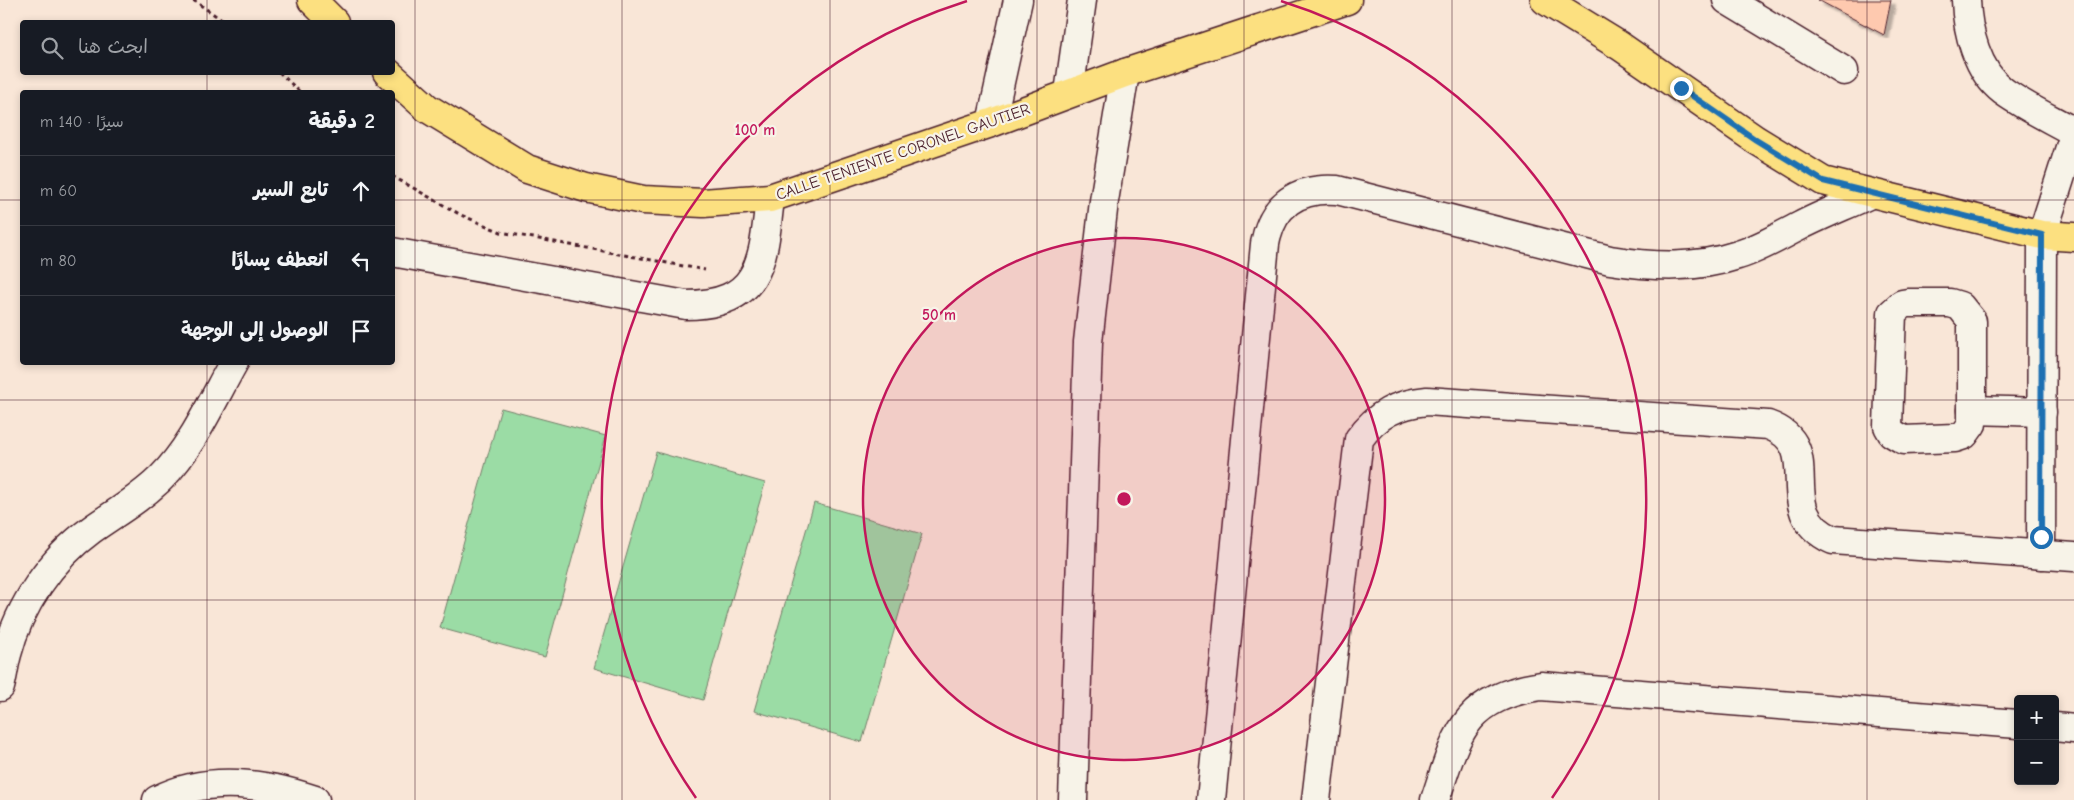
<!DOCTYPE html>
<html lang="ar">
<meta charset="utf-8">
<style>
:root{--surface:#171b24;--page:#20242c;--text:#f1f3f6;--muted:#9ea1a6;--line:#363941}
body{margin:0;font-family:"Comic Neue","Playpen Sans Arabic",sans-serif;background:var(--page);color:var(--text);direction:rtl}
.controls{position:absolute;right:15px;bottom:15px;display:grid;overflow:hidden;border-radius:5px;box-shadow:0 2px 8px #0003}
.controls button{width:45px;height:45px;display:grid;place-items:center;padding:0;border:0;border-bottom:1px solid var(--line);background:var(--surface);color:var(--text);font:25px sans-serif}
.stop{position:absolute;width:15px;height:15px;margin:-11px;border:4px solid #1f6fb2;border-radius:50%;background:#fff}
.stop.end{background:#1f6fb2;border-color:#fff;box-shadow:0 1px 5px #0008}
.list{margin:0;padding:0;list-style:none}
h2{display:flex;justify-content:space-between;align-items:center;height:65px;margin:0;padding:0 20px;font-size:21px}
h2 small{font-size:16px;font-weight:400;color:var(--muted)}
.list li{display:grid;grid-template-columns:32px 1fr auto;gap:15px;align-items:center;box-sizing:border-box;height:70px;padding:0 20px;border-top:1px solid var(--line)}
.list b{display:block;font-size:19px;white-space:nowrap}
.list em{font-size:16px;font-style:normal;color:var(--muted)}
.icon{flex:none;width:28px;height:28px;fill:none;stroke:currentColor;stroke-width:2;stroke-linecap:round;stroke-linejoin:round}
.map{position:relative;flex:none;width:2074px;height:800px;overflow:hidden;direction:ltr}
.search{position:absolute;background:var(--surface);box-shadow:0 2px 8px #0003;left:20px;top:20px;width:375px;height:55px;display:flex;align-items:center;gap:12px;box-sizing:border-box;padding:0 18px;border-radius:5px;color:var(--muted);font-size:19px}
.panel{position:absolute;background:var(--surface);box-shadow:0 2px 8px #0003;left:20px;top:90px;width:375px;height:275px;border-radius:5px;direction:rtl}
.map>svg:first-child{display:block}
</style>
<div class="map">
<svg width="2074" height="800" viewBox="0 0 2074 800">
<defs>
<filter id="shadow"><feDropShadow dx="4.5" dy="4.5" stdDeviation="1" flood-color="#0004"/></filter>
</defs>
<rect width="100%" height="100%" fill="#f9e6d7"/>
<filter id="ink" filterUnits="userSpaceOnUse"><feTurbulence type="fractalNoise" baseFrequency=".02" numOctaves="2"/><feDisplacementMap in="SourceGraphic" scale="10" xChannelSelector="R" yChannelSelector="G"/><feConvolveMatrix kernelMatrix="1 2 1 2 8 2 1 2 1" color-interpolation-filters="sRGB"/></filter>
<g filter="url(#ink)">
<g fill="#9bdca5" stroke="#727e68">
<polygon points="501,408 606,436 545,657 440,628"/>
<polygon points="656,452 765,483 703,700 594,668"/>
<polygon points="814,503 922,534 862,742 754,711"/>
</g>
<polygon fill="#fec9af" stroke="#4a1f2b" filter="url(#shadow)" points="1818,0 1891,0 1884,35"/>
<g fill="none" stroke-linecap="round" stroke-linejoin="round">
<defs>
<g id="minor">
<polyline points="1727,0 1844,71"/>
<path d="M1966,0C1967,31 1977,71 2003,91C2025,107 2051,119 2074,132"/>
<polyline points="1069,93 1082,0"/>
<polyline points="991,123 1018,0"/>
<path d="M392,252L686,305C762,305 763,260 770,198"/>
<polygon points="1908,303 1950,303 1960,306 1972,321 1972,424 1964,435 1955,438 1904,440 1892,433 1888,426 1892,313 1902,304"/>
<polyline points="1972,410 2042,412"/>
<polyline points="2041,555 2042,235 2074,135"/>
<path d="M0,687C3,676 4,665 7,654C19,606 51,559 91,530C115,513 140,499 161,478C193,446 212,401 234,362"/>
<polyline points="2055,727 2074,729"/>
<path d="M157,800C206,775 263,782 315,800"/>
<polyline points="1073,800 1088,342 1104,201 1125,73"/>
<path d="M1211,800L1265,244C1272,205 1297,187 1337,190L1610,260C1653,267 1696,269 1738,255C1761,248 1780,236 1800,226C1823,214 1847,205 1870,194"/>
<path d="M1316,800L1359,439C1377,414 1397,404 1427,401L1768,425C1830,447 1769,511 1833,540L2074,557"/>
<path d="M1435,800C1457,734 1463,698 1541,686L2018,724"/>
</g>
<g id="major">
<polyline points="312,0 334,22"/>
<polyline points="1545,0 1620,46 1756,140 1823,181 2042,235 2074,237"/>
<polyline points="387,72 427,108 527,169 586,188 643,200 703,203 770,198 991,123 1125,73 1347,0"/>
</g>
</defs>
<use href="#minor" stroke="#4a1f2b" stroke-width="31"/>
<use href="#major" stroke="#4a1f2b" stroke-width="31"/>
<g stroke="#4a1f2b" stroke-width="3" stroke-dasharray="4 4" stroke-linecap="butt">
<polyline points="193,0 225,22"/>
<polyline points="279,72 300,92"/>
<polyline points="392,176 461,215 501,232 705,270"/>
</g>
<use href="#minor" stroke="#f7f3e8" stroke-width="28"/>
<use href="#major" stroke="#fce080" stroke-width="28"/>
</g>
</g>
<g fill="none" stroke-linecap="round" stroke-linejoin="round" filter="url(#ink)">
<polyline stroke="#1f6fb2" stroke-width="6" points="1681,88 1756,140 1823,181 2042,235 2041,537"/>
</g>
<path fill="none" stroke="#4a1f2b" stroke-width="1" stroke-opacity="0.55" d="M207,0V22M415,0V800M622,0V800M830,0V800M1037,0V800M1244,0V800M1452,0V800M1659,0V800M1867,0V800M207,72V92M0,200H22M392,200H2074M207,362V800M0,400H2074M0,600H2074"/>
<circle cx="1124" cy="499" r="261" fill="#c2185b" fill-opacity=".12"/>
<g fill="none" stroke="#c2185b" stroke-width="2.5">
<circle cx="1124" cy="499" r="261"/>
<path d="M696 798A522 522 0 0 1 967 1M1281 1A522 522 0 0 1 1552 798"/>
</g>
<g text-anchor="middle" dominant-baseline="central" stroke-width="4.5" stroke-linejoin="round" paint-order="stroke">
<g font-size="16" fill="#4a1f2b" stroke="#f7f3e8">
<text transform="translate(903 152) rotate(-19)">CALLE TENIENTE CORONEL GAUTIER</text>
</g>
</g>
<circle cx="1124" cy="499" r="8" fill="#c2185b" stroke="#f7f3e8" stroke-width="2.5"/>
<g font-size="15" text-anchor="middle" font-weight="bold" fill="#c2185b" stroke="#f7f3e8" stroke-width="4.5" stroke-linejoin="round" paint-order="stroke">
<text x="755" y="135">100 m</text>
<text x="939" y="320">50 m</text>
</g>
</svg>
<div class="controls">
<button>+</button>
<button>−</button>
</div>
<div class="stop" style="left:2041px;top:537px"></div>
<div class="stop end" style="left:1681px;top:88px"></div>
<div class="search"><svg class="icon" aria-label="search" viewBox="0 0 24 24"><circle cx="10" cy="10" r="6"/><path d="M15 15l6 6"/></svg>ابحث هنا</div>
<section class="panel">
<h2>2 دقيقة<small>سيرًا · 140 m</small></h2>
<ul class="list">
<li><svg class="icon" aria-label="ahead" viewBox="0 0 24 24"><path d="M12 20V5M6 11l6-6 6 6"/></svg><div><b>تابع السير</b></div><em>60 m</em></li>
<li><svg class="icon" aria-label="left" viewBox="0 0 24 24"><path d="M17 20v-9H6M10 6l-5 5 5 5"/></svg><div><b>انعطف يسارًا</b></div><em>80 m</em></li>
<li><svg class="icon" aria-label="arrive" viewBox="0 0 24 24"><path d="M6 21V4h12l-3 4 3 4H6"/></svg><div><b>الوصول إلى الوجهة</b></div></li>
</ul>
</section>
</div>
